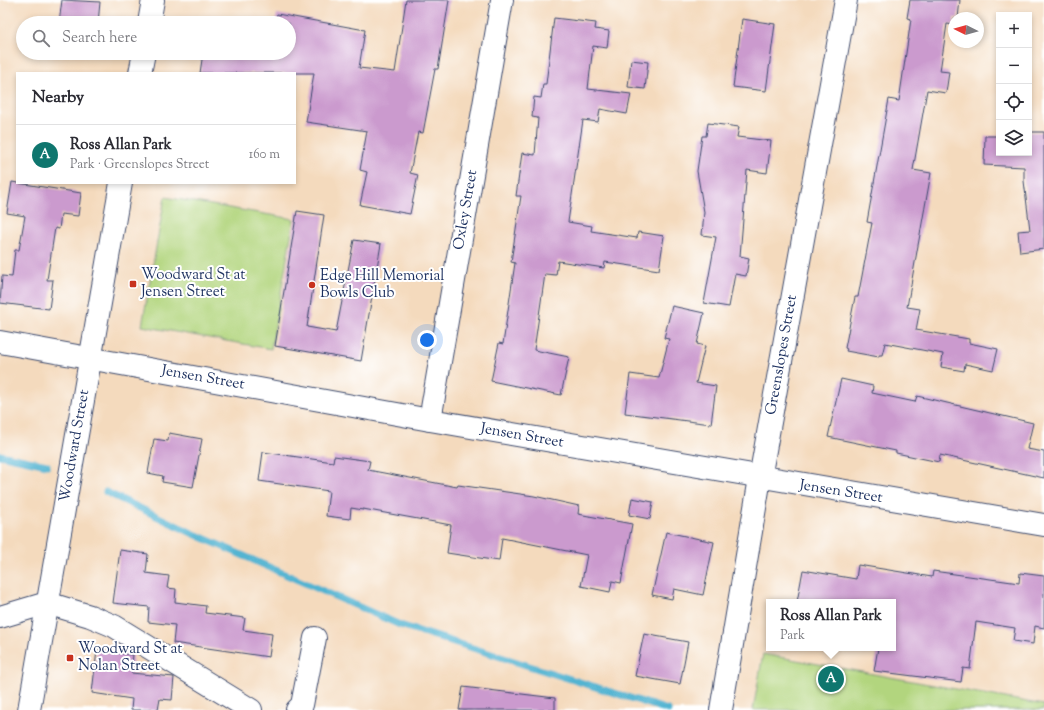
<!DOCTYPE html>
<meta charset="utf-8">
<style>
:root{--surface:#fff;--page:#f7f7f7;--text:#2b2b33;--muted:#7c7c81;--line:#e1e1e2;--accent:#0f766e}
body{margin:0;font-family:"Sorts Mill Goudy",serif;background:var(--page);color:var(--text)}
.controls{position:absolute;right:12px;top:12px;display:grid;overflow:hidden;border-radius:0px;box-shadow:0 2px 6px #0003}
.controls button{width:36px;height:36px;display:grid;place-items:center;padding:0;border:0;border-bottom:1px solid var(--line);background:var(--surface);color:var(--text);font:20px sans-serif}
.compass{position:absolute;left:948px;top:12px;width:36px;height:36px;border-radius:50%;background:var(--surface);box-shadow:0 2px 6px #0003;rotate:275deg}
.you{position:absolute;left:427px;top:340px;width:14px;height:14px;margin:-10px;border:3px solid #fff;border-radius:50%;background:#1a73e8;box-shadow:0 0 0 6px #1a73e833}
.badge{display:grid;place-items:center;width:26px;height:26px;border-radius:50%;background:var(--accent);color:#fff;font-size:13px;font-weight:700}
.pin{position:absolute;translate:-50% -50%;border:2px solid #fff;box-shadow:0 1px 4px #0006}
.popup{position:absolute;left:766px;top:599px;width:130px;height:52px;box-sizing:border-box;display:grid;place-content:center;border-radius:0px;background:var(--surface);filter:drop-shadow(0 1px 3px #0005);font-size:13px;white-space:nowrap;color:var(--muted)}
.popup b{font-size:15px;color:var(--text)}
.popup::after{content:'';position:absolute;left:50%;top:100%;margin-left:-8px;border:8px solid transparent;border-top-color:var(--surface)}
.list{margin:0;padding:0;list-style:none}
h2{display:flex;justify-content:space-between;align-items:center;height:52px;margin:0;padding:0 16px;font-size:17px}
h2 small{font-size:13px;font-weight:400;color:var(--muted)}
.list li{display:grid;grid-template-columns:26px 1fr auto;gap:12px;align-items:center;box-sizing:border-box;height:60px;padding:0 16px;border-top:1px solid var(--line)}
.list b{display:block;font-size:15px;white-space:nowrap}
.list p{margin:0;font-size:13px;white-space:nowrap;color:var(--muted)}
.list em{font-size:13px;font-style:normal;color:var(--muted)}
.icon{flex:none;width:22px;height:22px;fill:none;stroke:currentColor;stroke-width:2;stroke-linecap:round;stroke-linejoin:round}
.map{position:relative;flex:none;width:1044px;height:710px;overflow:hidden}
.search{position:absolute;background:var(--surface);box-shadow:0 2px 6px #0003;left:16px;top:16px;width:280px;height:44px;display:flex;align-items:center;gap:10px;box-sizing:border-box;padding:0 14px;border-radius:22px;color:var(--muted);font-size:15px}
.panel{position:absolute;background:var(--surface);box-shadow:0 2px 6px #0003;left:16px;top:72px;width:280px;height:112px;border-radius:0px}
.map>svg:first-child{display:block}
</style>
<div class="map">
<svg width="1044" height="710" viewBox="0 0 1044 710">
<rect width="100%" height="100%" fill="#fff"/>
<filter id="ink" filterUnits="userSpaceOnUse"><feTurbulence type="fractalNoise" baseFrequency=".025" numOctaves="2"/><feDisplacementMap in="SourceGraphic" scale="8" xChannelSelector="R" yChannelSelector="G"/><feConvolveMatrix kernelMatrix="1 2 1 2 8 2 1 2 1" color-interpolation-filters="sRGB"/></filter>
<filter id="wash" filterUnits="userSpaceOnUse"><feTurbulence type="fractalNoise" baseFrequency=".012" numOctaves="4" result="noise"/><feDisplacementMap in="SourceGraphic" scale="16" xChannelSelector="R" yChannelSelector="G"/><feGaussianBlur stdDeviation="0.9" result="paint"/><feColorMatrix in="noise" values="0 0 0 0 0 0 0 0 0 0 0 0 0 0 0 0 0 1.4 0 .05"/><feComposite in="paint" operator="in"/></filter>
<g filter="url(#wash)">
<rect width="100%" height="100%" fill="#f4dabd"/>
<g fill="#b2d57e" stroke="#66826e">
<polygon points="165,197 294,219 271,349 142,326"/>
<polygon points="763,654 1044,705 1044,710 753,710"/>
</g>
<g fill="none" stroke-linecap="round" stroke-linejoin="round">
<g stroke="#52b4d1" stroke-width="7">
<polyline points="0,455 47,465"/>
<polyline points="106,492 192,533 400,625 668,710"/>
</g>
</g>
<g id="blocks">
<g fill="#cb9ace">
<polygon points="62,0 100,2 98,23 59,23"/>
<polygon points="406,0 449,0 438,69 435,69 423,133 418,132 410,173 418,175 410,214 360,205 367,172 360,170 367,131 306,122 314,73 200,73 203,53 289,53 289,23 275,23 277,14 365,30 359,68 395,72"/>
<polygon points="910,0 960,0 958,18 954,18 954,25 947,24 940,71 949,72 946,93 927,90 913,170 931,173 907,307 920,309 916,330 969,339 969,343 998,349 993,370 965,364 964,371 941,367 943,354 885,343 882,355 879,355 879,357 846,351 847,349 845,348 855,297 858,297 872,223 867,222 889,99 899,101 911,19 907,18"/>
<polygon points="554,18 596,23 595,29 609,31 607,48 593,46 588,89 631,94 627,114 600,109 598,122 583,120 568,222 592,226 591,231 637,238 638,232 664,236 659,270 605,262 604,268 558,261 556,275 545,274 534,350 569,357 561,395 491,381 499,343 503,344 515,263 511,262 521,196 516,196 522,153 535,155 538,118 532,117 534,97 541,98 543,84 546,84"/>
<polygon points="742,19 775,24 766,91 733,87"/>
<polygon points="631,60 648,62 645,89 628,87"/>
<polygon points="708,123 739,127 737,137 771,141 767,173 747,170 740,256 749,258 746,276 735,274 729,307 704,303 716,237 702,235 704,212 697,171 702,136 706,136"/>
<polygon points="999,131 999,153 1029,153 1029,132 1044,132 1044,249 1020,252 1018,231 1030,230 1024,181 1024,167 984,165 985,136 998,136"/>
<polygon points="12,182 81,193 78,216 61,214 59,229 55,228 47,280 53,280 49,309 0,303 2,276 12,277 15,250 19,250 25,216 7,213"/>
<polygon points="297,211 324,215 307,327 336,332 354,240 381,244 361,361 275,346"/>
<polygon points="672,306 704,313 697,344 705,346 696,383 716,386 711,424 625,413 630,374 659,378 669,339 664,338"/>
<polygon points="841,379 873,386 872,393 915,402 917,396 1033,423 1027,449 1044,452 1044,478 940,455 939,462 896,453 896,451 828,437"/>
<polygon points="169,433 202,439 193,487 162,482 163,476 148,473 154,439 168,441"/>
<polygon points="263,452 333,462 334,456 370,461 368,470 457,487 458,485 534,496 579,506 578,514 632,524 621,583 612,581 610,592 581,586 587,555 502,538 499,561 447,553 451,525 363,509 363,510 351,508 350,519 326,516 329,491 259,481"/>
<polygon points="632,498 653,502 650,519 629,515"/>
<polygon points="666,532 714,542 703,595 674,589 672,599 652,595"/>
<polygon points="120,550 148,554 146,573 169,576 167,588 176,589 175,602 206,606 205,613 245,618 243,630 272,634 269,657 173,643 175,625 148,622 149,607 113,603"/>
<polygon points="858,565 932,577 933,571 1019,583 1020,573 1044,576 1044,628 1035,626 1033,644 1013,641 1015,628 976,622 970,669 963,668 961,682 874,671 878,648 893,648 893,602 797,602 803,570 856,579"/>
<polygon points="644,634 688,642 680,684 635,676"/>
<polygon points="97,650 133,655 131,673 174,677 172,700 160,699 158,710 131,710 132,699 92,693"/>
<polygon points="463,687 555,698 555,710 459,710"/>
</g>
</g>
</g>
<g filter="url(#ink)">
<use href="#blocks" fill-opacity="0" stroke="#3c496c" stroke-width="1"/>
<g fill="none" stroke-linecap="round" stroke-linejoin="round">
<defs>
<g id="minor">
<polyline points="149,23 153,0"/>
<polyline points="140,73 144,53"/>
<polyline points="0,342 430,420 1044,525"/>
<polyline points="430,420 502,0"/>
<polyline points="0,617 47,603 90,616 114,626 251,710"/>
<polyline points="29,710 121,183"/>
<polyline points="297,710 302,705 315,638"/>
<polyline points="721,710 760,478 846,0"/>
</g>
</defs>
<use href="#minor" stroke="#3c496c" stroke-width="24"/>
<use href="#minor" stroke="#fff" stroke-width="22"/>
</g>
</g>
<g fill="#c8321e" stroke="#fff" stroke-width="1.5">
<rect x="129" y="280" width="8" height="8" rx="2"/>
<circle cx="312" cy="285" r="4"/>
<rect x="66" y="654" width="8" height="8" rx="2"/>
</g>
<g text-anchor="middle" dominant-baseline="central" stroke-width="4" stroke-linejoin="round" paint-order="stroke">
<g font-size="15" fill="#1b2f5e" stroke="#fff">
<text transform="translate(466 210) rotate(-80)">Oxley Street</text>
<text transform="translate(782 355) rotate(-80)">Greenslopes Street</text>
<text transform="translate(203 378) rotate(10)">Jensen Street</text>
<text transform="translate(522 436) rotate(10)">Jensen Street</text>
<text transform="translate(75 446) rotate(-80)">Woodward Street</text>
<text transform="translate(841 492) rotate(9)">Jensen Street</text>
</g>
<g font-size="15" fill="#1b2f5e" stroke="#fff" text-anchor="start">
<text x="141" y="275">Woodward St at<tspan x="141" dy="17">Jensen Street</tspan></text>
<text x="320" y="276">Edge Hill Memorial<tspan x="320" dy="17">Bowls Club</tspan></text>
<text x="78" y="649">Woodward St at<tspan x="78" dy="17">Nolan Street</tspan></text>
</g>
</g>
</svg>
<div class="controls">
<button>+</button>
<button>−</button>
<button><svg class="icon" aria-label="locate" viewBox="0 0 24 24"><circle cx="12" cy="12" r="6"/><path d="M12 2v4M12 18v4M2 12h4M18 12h4"/></svg></button>
<button><svg class="icon" aria-label="layers" viewBox="0 0 24 24"><path d="M12 4l9 5-9 5-9-5zM3 14l9 5 9-5"/></svg></button>
</div>
<svg class="compass" viewBox="-18 -18 36 36"><path d="M0-13l5 13h-10z" fill="#e53935"/><path d="M0 13l5-13h-10z" fill="#7c7c81"/></svg>
<div class="you"></div>
<div class="pin badge" style="left:831px;top:679px">A</div>
<div class="popup"><b>Ross Allan Park</b>Park</div>
<div class="search"><svg class="icon" aria-label="search" viewBox="0 0 24 24"><circle cx="10" cy="10" r="6"/><path d="M15 15l6 6"/></svg>Search here</div>
<section class="panel">
<h2>Nearby<small></small></h2>
<ul class="list">
<li><span class="badge">A</span><div><b>Ross Allan Park</b><p>Park · Greenslopes Street</p></div><em>160 m</em></li>
</ul>
</section>
</div>
